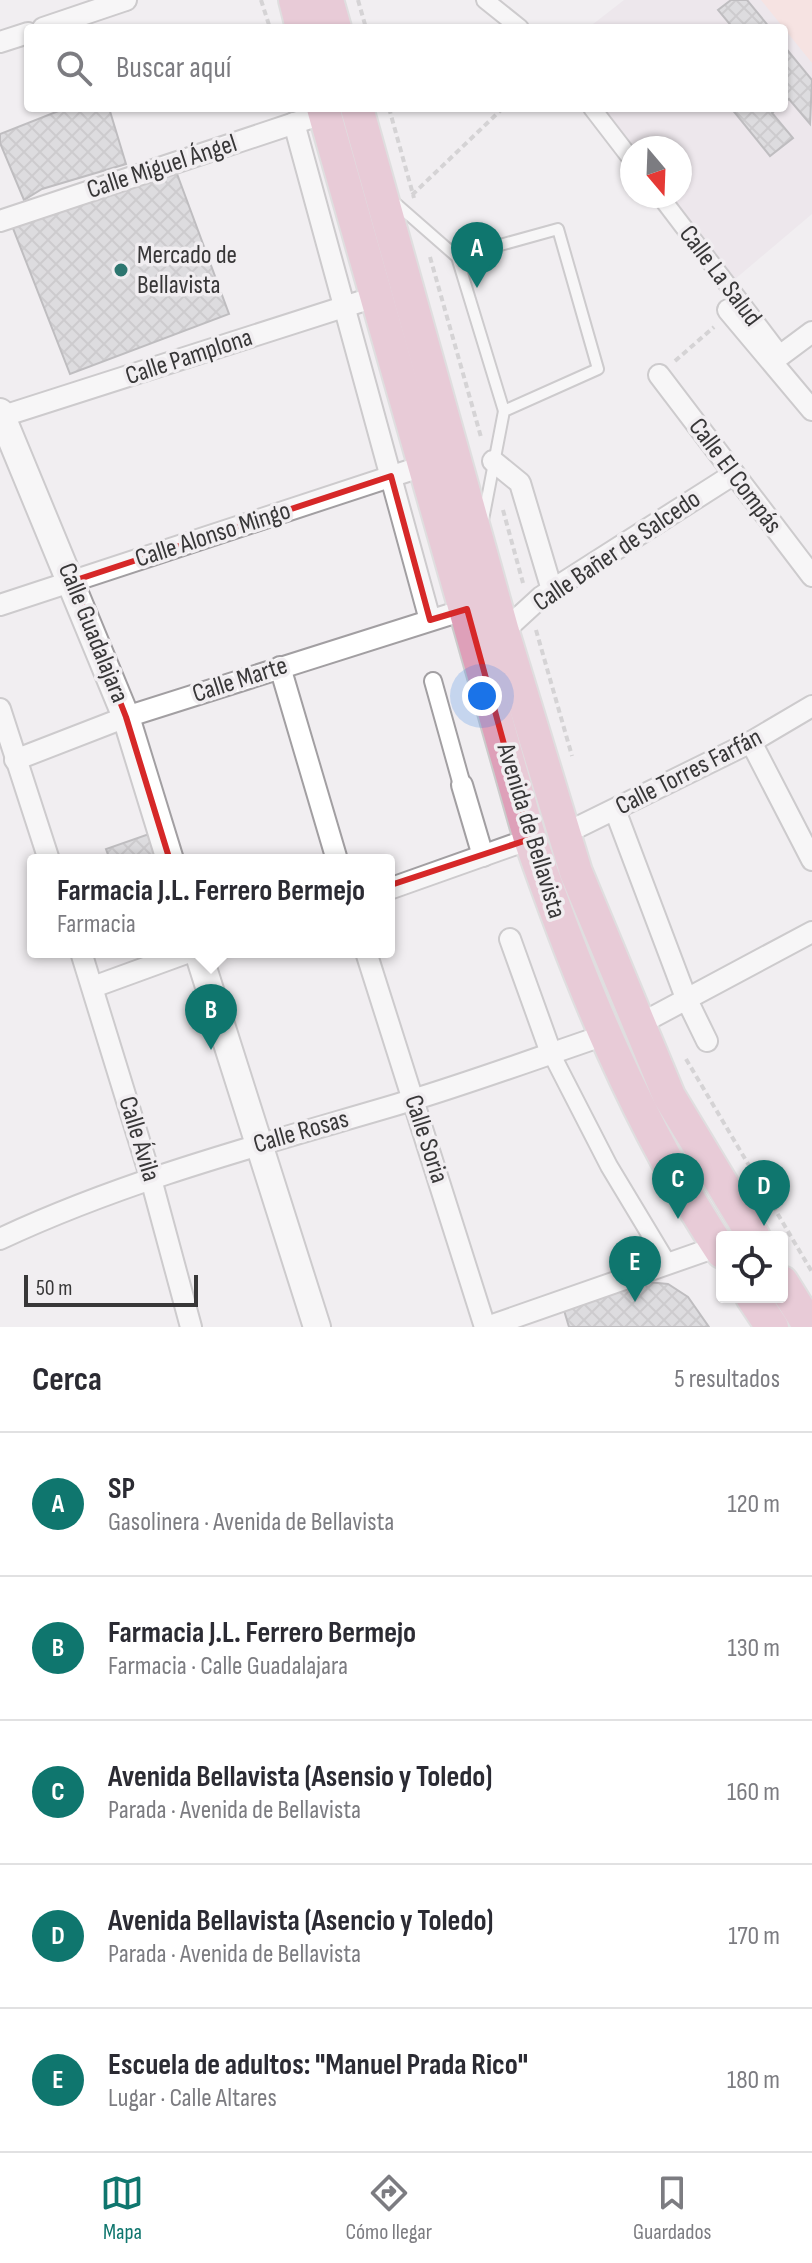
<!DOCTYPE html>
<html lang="es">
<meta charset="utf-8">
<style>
:root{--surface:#fff;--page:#f2f2f3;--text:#2b2b33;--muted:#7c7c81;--line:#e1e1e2;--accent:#0f766e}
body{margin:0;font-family:"Sofia Sans Condensed",sans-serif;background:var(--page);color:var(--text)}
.controls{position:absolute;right:24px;bottom:24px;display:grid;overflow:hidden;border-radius:8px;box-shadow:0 2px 6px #0004}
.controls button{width:72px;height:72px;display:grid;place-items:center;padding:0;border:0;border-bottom:2px solid var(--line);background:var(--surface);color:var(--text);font:40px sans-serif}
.compass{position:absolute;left:620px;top:136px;width:72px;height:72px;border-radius:50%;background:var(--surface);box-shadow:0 2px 6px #0004;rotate:161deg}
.scale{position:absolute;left:24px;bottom:20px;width:174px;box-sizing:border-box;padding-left:8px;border:4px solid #383738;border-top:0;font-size:22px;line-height:28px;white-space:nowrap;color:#383738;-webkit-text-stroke:6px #f1eef1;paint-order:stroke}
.you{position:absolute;left:482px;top:696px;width:28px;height:28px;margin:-20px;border:6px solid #fff;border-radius:50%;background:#1a73e8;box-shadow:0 0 0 12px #1a73e833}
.badge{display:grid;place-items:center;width:52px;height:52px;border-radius:50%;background:var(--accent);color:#fff;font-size:26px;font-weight:700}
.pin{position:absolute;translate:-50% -66px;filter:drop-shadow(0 2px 4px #0008)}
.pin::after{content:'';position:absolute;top:42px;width:28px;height:24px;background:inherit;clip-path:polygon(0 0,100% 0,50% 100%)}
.popup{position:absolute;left:27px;top:854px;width:368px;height:104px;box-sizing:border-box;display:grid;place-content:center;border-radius:8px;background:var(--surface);filter:drop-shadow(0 2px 6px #0005);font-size:26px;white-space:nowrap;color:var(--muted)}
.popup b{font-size:30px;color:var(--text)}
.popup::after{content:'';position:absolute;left:50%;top:100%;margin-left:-16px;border:16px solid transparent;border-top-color:var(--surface)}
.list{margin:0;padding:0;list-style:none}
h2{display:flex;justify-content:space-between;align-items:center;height:104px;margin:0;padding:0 32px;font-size:34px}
h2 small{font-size:26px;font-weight:400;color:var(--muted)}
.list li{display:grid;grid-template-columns:52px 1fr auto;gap:24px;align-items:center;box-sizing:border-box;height:144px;padding:0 32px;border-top:2px solid var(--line)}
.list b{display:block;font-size:30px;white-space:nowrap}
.list p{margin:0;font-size:26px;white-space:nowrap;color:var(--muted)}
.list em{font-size:26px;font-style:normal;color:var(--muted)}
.icon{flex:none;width:44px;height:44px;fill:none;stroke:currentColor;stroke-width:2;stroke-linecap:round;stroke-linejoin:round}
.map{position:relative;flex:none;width:812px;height:1327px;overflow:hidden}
.search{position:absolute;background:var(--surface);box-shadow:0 2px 6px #0004;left:24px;right:24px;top:24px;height:88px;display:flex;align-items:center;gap:20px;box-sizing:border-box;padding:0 28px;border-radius:8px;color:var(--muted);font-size:30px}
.sheet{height:824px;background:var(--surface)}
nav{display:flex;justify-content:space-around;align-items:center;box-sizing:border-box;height:112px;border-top:2px solid var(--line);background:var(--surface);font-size:22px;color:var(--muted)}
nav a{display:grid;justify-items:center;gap:4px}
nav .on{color:var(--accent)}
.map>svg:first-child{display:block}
</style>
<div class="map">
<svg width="812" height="1327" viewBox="0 0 812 1327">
<defs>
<pattern id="building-cross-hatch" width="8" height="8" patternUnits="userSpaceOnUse" patternTransform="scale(2)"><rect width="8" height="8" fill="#c6c5c9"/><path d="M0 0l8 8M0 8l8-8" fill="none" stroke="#a2a1a4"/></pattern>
</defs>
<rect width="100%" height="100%" fill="#f1eef1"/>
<polygon fill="#e8dee7" points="624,0 812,0 812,214 734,280 659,196 680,196 680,148 632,148 632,166 580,108 784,108 784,28 588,28"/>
<polygon fill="#fdd4d0" points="761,0 812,0 812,63"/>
<g fill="url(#building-cross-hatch)" stroke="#838286" stroke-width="2">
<polygon points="731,0 747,0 770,28 733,28 718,10"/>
<polygon points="784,46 812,80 810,124 789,99 784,103"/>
<polygon points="66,108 109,108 126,164 42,189 24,200 0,143 0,134"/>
<polygon points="731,108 778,108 772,113 793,138 770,156"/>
<polygon points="173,163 229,314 70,374 9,218"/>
<polygon points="149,834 157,860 110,860 106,849"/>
<polygon points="647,1282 668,1284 688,1297 709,1327 569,1327 563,1307"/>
</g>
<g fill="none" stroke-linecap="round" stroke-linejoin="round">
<defs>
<g id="service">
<polyline points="393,201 457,257 504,411"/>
<polyline points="457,257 558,229 598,369 504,411 483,520"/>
</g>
<g id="pedestrian">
<polyline points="485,0 520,28"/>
<polyline points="592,108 632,160"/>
<polyline points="660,196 781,355"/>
<polyline points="433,681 462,785"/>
<polyline points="551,1053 609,1166 668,1264"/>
</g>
<g id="minor">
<polyline points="43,28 126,0"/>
<polyline points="0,42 28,33"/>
<polyline points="294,123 430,620"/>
<polyline points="0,221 325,113"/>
<polyline points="728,310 812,410"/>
<polyline points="773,361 812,332"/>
<polyline points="659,375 812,576"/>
<polyline points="0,417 378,296"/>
<polyline points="493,461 520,483 552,590"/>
<polyline points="0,605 426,465"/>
<polyline points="503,632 541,597 734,474"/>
<polyline points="280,667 337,860"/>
<polyline points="0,709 49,860"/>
<polyline points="751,742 812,860"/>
<polyline points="15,760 126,717 467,609"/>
<polyline points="462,785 483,856"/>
<polyline points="615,810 686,998 707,1041"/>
<polyline points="564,834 751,742 812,706"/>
<polyline points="389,889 530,839"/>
<polyline points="510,939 551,1053"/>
<polyline points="81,952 151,1179 191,1327"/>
<polyline points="366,952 485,1327"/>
<polyline points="93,987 189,952"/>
<polyline points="638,1025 812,932"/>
<path d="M0,1239C130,1178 271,1142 409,1101C475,1081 540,1057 605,1035"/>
<polyline points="487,1327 719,1246"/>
</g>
<g id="tertiary">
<polyline points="0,412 126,717 170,860"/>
<polyline points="198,952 317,1327"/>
</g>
<g id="primary">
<polyline points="295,0 302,28"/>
<polyline points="327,0 335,28"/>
<path d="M323,108L530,839C580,983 637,1124 722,1252"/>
<polyline points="357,108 503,632 576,872 669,1096 754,1237"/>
<polyline points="782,1282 810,1327"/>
<polyline points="752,1297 772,1327"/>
</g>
</defs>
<use href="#service" stroke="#a29fa2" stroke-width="14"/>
<use href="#pedestrian" stroke="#a29fa2" stroke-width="20"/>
<use href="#minor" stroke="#a29fa2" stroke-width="24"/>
<use href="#tertiary" stroke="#a29fa2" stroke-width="30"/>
<use href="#primary" stroke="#cbcbcb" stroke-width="36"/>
<g stroke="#b3b1b3" stroke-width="4" stroke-dasharray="6 4" stroke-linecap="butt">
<polyline points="261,0 270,28"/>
<polyline points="358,0 366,28"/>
<polyline points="389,108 414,198"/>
<polyline points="412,195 503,108"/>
<polyline points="430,257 481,437"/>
<polyline points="675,361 714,327"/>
<polyline points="503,510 523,583"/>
<polyline points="536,630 572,756"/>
<polyline points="686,1059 812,1272"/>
</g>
<use href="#service" stroke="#fff" stroke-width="10"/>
<use href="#pedestrian" stroke="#fff" stroke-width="16"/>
<use href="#minor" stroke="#fff" stroke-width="20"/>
<use href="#tertiary" stroke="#fff" stroke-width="26"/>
<use href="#primary" stroke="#dea0b9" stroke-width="32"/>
</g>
<path d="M0 0H812V1327H0ZM391,476L430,620L467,609L530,839L197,949L126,717L73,581Z" fill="#f1eef1" fill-opacity=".55" fill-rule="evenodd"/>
<path fill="none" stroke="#d62828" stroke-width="6" stroke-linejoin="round" d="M391,476L430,620L467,609L530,839L197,949L126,717L73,581Z"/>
<circle fill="#2d7670" stroke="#f1eef1" stroke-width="3" cx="121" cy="270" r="8"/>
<g text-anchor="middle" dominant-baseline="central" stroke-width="7" stroke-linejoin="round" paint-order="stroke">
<g font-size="26" fill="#383738" stroke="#f1eef1">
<text transform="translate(162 167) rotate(-18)">Calle Miguel Ángel</text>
<text transform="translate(720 276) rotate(53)">Calle La Salud</text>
<text transform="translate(189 357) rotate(-18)">Calle Pamplona</text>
<text transform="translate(735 476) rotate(53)">Calle El Compás</text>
<text transform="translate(213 535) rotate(-18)">Calle Alonso Mingo</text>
<text transform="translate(617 551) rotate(-34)">Calle Bañer de Salcedo</text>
<text transform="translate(93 633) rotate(68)">Calle Guadalajara</text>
<text transform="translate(240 680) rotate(-18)">Calle Marte</text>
<text transform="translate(689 772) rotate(-27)">Calle Torres Farfán</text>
<text transform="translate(531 831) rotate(73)">Avenida de Bellavista</text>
<text transform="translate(301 1132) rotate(-16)">Calle Rosas</text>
<text transform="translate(139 1139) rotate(73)">Calle Ávila</text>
<text transform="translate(426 1139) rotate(72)">Calle Soria</text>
</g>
<g font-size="26" fill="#383738" stroke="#f1eef1" text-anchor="start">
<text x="137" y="255">Mercado de<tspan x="137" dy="30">Bellavista</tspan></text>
</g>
</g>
</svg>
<div class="controls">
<button><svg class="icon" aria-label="locate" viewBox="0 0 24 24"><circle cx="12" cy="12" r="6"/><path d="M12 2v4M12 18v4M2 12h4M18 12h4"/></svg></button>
</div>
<svg class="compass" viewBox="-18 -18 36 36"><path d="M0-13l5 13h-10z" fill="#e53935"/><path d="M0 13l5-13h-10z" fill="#7c7c81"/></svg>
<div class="scale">50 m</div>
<div class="you"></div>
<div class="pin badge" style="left:477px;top:288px">A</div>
<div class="pin badge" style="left:211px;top:1050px">B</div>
<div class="popup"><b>Farmacia J.L. Ferrero Bermejo</b>Farmacia</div>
<div class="pin badge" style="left:678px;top:1219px">C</div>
<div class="pin badge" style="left:764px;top:1226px">D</div>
<div class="pin badge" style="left:635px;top:1302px">E</div>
<div class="search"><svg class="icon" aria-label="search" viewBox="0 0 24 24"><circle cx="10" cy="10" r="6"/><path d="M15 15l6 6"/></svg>Buscar aquí</div>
</div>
<section class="sheet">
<h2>Cerca<small>5 resultados</small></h2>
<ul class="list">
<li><span class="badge">A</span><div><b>SP</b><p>Gasolinera · Avenida de Bellavista</p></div><em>120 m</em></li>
<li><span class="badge">B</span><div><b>Farmacia J.L. Ferrero Bermejo</b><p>Farmacia · Calle Guadalajara</p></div><em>130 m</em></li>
<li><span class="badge">C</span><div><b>Avenida Bellavista (Asensio y Toledo)</b><p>Parada · Avenida de Bellavista</p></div><em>160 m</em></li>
<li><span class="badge">D</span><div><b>Avenida Bellavista (Asencio y Toledo)</b><p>Parada · Avenida de Bellavista</p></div><em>170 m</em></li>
<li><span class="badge">E</span><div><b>Escuela de adultos: &quot;Manuel Prada Rico&quot;</b><p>Lugar · Calle Altares</p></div><em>180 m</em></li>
</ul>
</section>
<nav>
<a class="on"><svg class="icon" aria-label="map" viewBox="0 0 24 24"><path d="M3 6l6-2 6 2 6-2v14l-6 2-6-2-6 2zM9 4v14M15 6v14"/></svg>Mapa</a>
<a><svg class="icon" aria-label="directions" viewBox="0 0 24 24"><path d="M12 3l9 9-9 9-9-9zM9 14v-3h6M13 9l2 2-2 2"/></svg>Cómo llegar</a>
<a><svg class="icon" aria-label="saved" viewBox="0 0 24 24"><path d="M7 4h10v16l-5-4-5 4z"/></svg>Guardados</a>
</nav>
